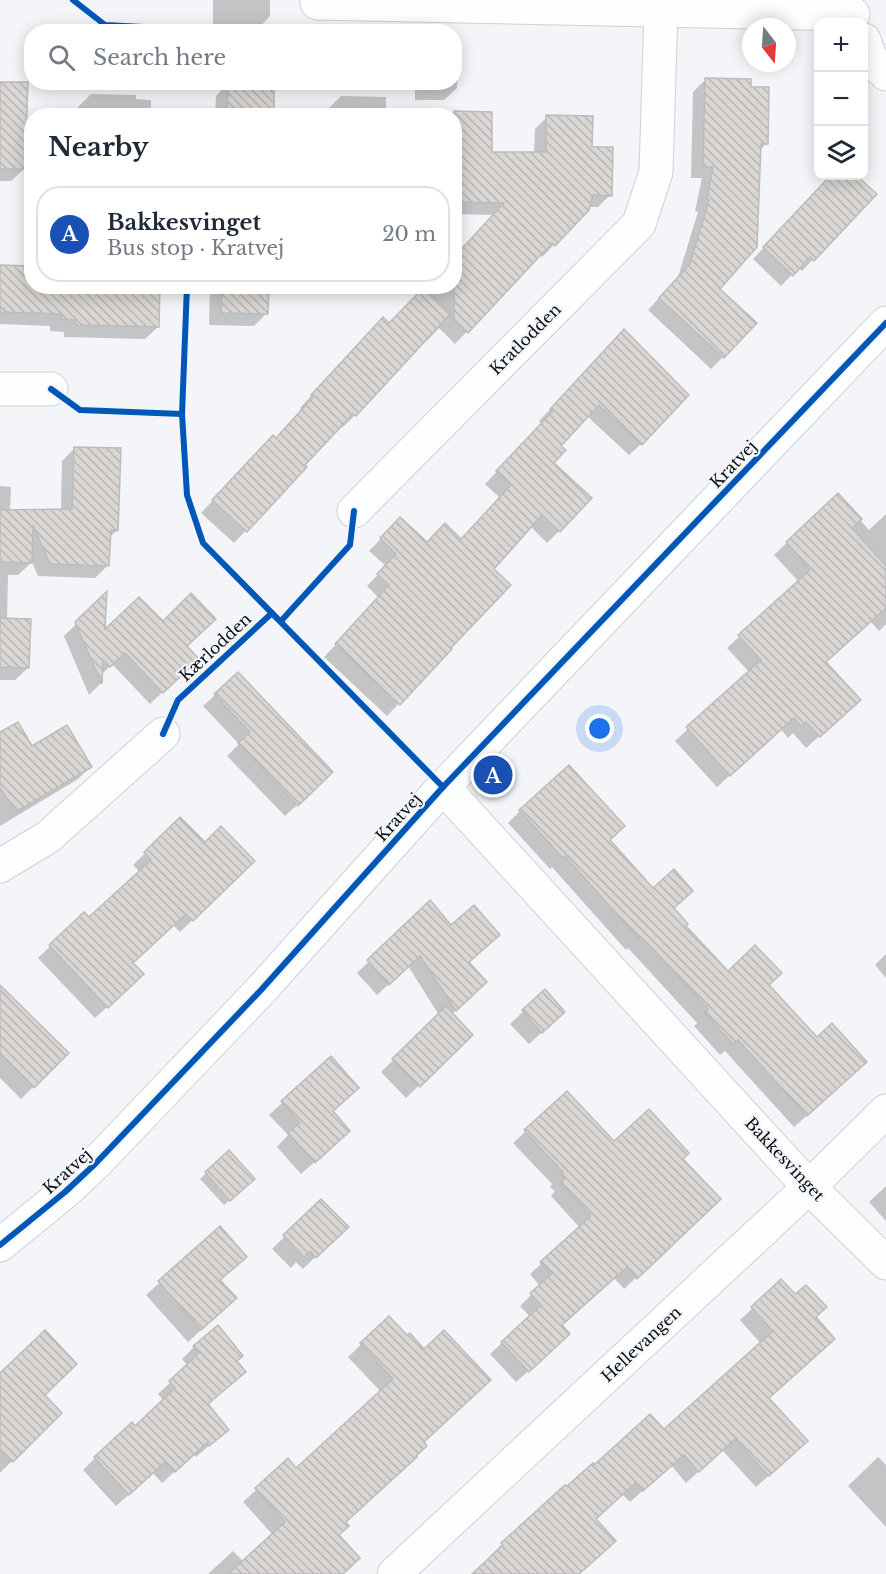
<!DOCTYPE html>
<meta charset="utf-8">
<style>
:root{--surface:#fff;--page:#f2f2f3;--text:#1f2937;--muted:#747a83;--line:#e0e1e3;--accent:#2563eb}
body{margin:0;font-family:"Libre Baskerville",serif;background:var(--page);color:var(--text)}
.controls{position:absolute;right:18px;top:18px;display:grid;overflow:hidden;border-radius:12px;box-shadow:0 3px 15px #0003}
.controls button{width:54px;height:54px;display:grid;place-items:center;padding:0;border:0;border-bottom:2px solid var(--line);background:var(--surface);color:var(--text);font:30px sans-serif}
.compass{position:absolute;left:742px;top:18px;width:54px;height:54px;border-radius:50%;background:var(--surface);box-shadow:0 3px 15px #0003;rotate:163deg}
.you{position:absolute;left:600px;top:729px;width:21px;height:21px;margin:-15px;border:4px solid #fff;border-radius:50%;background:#1a73e8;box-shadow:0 0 0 9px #1a73e833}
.badge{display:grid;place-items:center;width:39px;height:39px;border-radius:50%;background:var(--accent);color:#fff;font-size:20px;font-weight:700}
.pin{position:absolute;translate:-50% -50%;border:3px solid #fff;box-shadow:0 2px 6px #0006}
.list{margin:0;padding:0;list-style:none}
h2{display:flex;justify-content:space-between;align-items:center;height:78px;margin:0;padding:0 24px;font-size:26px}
h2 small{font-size:20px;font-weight:400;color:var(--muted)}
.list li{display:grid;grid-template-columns:39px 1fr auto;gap:18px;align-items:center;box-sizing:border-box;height:96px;margin:0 12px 12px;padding:0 12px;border:2px solid var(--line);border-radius:24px}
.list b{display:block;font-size:22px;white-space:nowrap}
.list p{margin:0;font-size:20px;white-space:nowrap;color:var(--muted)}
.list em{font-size:20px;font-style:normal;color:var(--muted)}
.icon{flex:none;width:33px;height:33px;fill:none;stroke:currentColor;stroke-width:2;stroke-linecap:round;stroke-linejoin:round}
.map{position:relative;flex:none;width:886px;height:1574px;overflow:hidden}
.search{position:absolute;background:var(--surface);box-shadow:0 3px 15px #0003;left:24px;top:24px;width:438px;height:66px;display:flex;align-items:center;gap:15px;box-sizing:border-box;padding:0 21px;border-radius:24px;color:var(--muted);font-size:22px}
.panel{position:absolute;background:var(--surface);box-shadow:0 3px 15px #0003;left:24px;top:108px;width:438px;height:186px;border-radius:24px}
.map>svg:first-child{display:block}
</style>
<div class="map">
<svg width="886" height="1574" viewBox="0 0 886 1574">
<defs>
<pattern id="building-back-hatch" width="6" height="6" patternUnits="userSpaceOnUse" patternTransform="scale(1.5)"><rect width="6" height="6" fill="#dad6d3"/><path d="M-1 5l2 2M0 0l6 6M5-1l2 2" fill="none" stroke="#bab6b4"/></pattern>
</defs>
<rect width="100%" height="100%" fill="#f3f5f8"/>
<g fill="#0003">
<polygon points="213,0 270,0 270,16 259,28 213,26"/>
<polygon points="454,40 457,40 457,88 444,100 415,100 415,82 454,82"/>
<polygon points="705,80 750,89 766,144 759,151 718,289 723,357 711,369 648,310 678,277 698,212 695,211 702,178 691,178 693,92"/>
<polygon points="228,83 272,116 215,116 216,96"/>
<polygon points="0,87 24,169 11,181 0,181"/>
<polygon points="91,94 136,95 136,99 151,100 151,116 78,116 78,107"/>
<polygon points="341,96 386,97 386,116 328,116 328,109"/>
<polygon points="446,113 491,114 490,154 534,154 535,129 547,117 591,148 610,195 598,207 588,207 554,245 542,257 540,255 455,344 439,328 428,340 426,338 355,415 343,427 341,425 303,465 305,467 234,543 201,513 261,449 275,439 302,410 300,408 371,331 389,325 428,286 454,286 495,215 454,214 454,116 443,116"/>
<polygon points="831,176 855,176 875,194 802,271 798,268 781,286 753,259"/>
<polygon points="0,267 32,286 158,327 145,339 64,337 64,332 50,331 50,326 0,324"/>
<polygon points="210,286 267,286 266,314 254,326 209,325"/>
<polygon points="613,343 641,444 629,455 587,416 559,446 552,463 559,531 547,543 530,526 491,569 450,649 387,716 324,657 379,598 367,586 386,566 369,551 400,519 427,544 461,540 500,498 485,484 542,424 539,421"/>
<polygon points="74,449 117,530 109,538 107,566 95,578 38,576 32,562 18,575 8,575 7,620 28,668 15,680 0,680 0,486 11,487 10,511 61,511 62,461"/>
<polygon points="838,495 869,530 886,514 886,624 879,631 870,621 825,662 847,712 806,748 793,733 788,738 781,729 717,787 675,741 749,672 727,648 799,582 774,555"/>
<polygon points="106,595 104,633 185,647 197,659 150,704 112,664 101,675 101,683 89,695 64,636"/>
<polygon points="238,674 320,784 285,816 227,756 239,744 203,706"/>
<polygon points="0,734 31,748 90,767 78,779 0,826"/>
<polygon points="520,811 609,840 652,890 673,909 684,926 728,973 767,985 817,1039 853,1074 794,1127 725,1051 720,1055 694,1026 697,1023 628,948 626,950 552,867 550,869 508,823"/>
<polygon points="180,819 205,844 253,861 180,932 173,925 131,963 130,986 95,1018 38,958 84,914 89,919 140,872 133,865"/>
<polygon points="430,902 468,963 474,993 452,1014 471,1035 406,1098 381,1072 439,1015 408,966 377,995 357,973"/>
<polygon points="886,954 886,978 875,965"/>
<polygon points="545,991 550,1025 529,1044 510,1024"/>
<polygon points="0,1002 67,1053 21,1099 0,1078"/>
<polygon points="331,1058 331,1112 336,1143 301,1174 277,1147 288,1135 269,1115"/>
<polygon points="567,1093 614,1143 681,1159 707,1211 624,1289 614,1278 561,1326 557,1346 516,1382 490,1354 530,1317 520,1306 540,1286 530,1274 580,1228 551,1196 555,1191 550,1187 552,1184 513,1143"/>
<polygon points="229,1152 247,1185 224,1205 200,1179"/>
<polygon points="886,1186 886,1221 869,1202"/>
<polygon points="321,1201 346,1227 303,1269 296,1262 291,1268 272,1249"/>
<polygon points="220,1228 219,1280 222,1311 188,1342 146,1295"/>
<polygon points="781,1281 814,1318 767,1399 794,1453 756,1487 722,1450 686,1483 671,1465 630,1502 622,1494 595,1519 579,1574 474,1574 492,1558 490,1556 502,1544 566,1488 594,1467 664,1431 761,1344 740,1320"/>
<polygon points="389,1318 423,1443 344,1523 337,1535 342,1574 208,1574 233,1551 244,1562 273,1535 243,1502 288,1461 296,1470 381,1392 348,1357"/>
<polygon points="194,1347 235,1362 207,1405 227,1430 196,1457 194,1454 162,1483 153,1473 116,1506 83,1470 95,1458 135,1428 164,1401 158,1394 188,1366 182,1359"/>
<polygon points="0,1375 43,1395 60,1413 0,1473"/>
<polygon points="878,1457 886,1465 886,1527 848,1486"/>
</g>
<g fill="url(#building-back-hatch)" stroke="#bdbcbd" stroke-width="1.5">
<polygon points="705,78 751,79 751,87 769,87 768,144 761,144 757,247 720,289 757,323 724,358 659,298 690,264 709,200 707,199 713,167 703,167"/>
<polygon points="0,82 28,82 25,169 0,169"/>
<polygon points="228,82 274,82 274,116 227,116"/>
<polygon points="454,111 492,112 492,152 546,152 546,115 593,116 592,147 613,147 612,196 593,195 589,210 555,246 552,243 468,333 454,320 454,257 504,203 454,202"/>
<polygon points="830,176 857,176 877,194 814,261 810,257 793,276 763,247"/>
<polygon points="0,265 32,266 32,286 160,286 159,327 76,325 76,320 62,319 62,314 0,312"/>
<polygon points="222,286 269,286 268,314 221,313"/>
<polygon points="424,287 451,313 356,416 353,414 305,465 307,467 247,532 212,500 273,435 276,438 313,397 311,395 383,317 389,323"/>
<polygon points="624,329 689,395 642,445 599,405 561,446 566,450 554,463 592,498 560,532 542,515 494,569 511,585 451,648 452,649 400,705 335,644 389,585 377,574 396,554 380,538 400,517 427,542 445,523 461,539 511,485 496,471 553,411 550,409"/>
<polygon points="74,447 121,448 118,531 111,530 109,566 50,564 33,525 32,563 0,562 0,510 72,509"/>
<polygon points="838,493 862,519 852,528 886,566 886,608 826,662 861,700 820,737 806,722 802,727 794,718 730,776 686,727 761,660 738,635 810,570 786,542"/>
<polygon points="107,591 105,629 139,597 163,621 191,593 216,619 187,646 199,659 163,693 125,653 110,667 103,660 102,684 75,622"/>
<polygon points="0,618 31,619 29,668 0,667"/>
<polygon points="238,672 333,772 298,806 238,743 250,732 214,694"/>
<polygon points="18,722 32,746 67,725 92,767 16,812 0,788 0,732"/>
<polygon points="569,765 625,826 610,840 653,888 674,869 693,891 674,908 688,924 686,926 728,971 755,945 782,973 769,985 817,1037 832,1023 867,1062 807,1116 738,1040 733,1044 705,1013 708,1009 656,952 641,937 639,939 565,856 563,858 519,810"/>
<polygon points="180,817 205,842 221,826 255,861 193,921 186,914 133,963 144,974 108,1008 49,945 84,912 89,917 151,860 144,852"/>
<polygon points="430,900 451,925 474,905 500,935 469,962 487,982 456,1011 420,956 389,985 367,960"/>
<polygon points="0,985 69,1053 34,1088 0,1054"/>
<polygon points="545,989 565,1012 542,1033 522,1010"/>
<polygon points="446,1006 473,1035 420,1087 392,1059"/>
<polygon points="331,1056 359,1088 333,1111 350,1131 315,1163 288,1133 300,1123 281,1101"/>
<polygon points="567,1091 614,1141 649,1109 689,1153 683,1159 721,1199 637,1279 627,1267 562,1325 570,1334 529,1372 501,1342 541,1305 530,1293 552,1274 540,1262 591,1216 561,1183 565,1178 561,1175 563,1172 524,1130"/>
<polygon points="229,1150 255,1179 230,1201 205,1172"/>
<polygon points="321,1199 349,1227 316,1258 310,1251 304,1257 283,1235"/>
<polygon points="220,1226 247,1257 220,1280 237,1298 201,1330 158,1281"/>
<polygon points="781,1279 795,1294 806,1285 827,1307 816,1317 835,1339 769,1398 808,1441 769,1476 735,1439 699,1472 684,1455 643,1491 635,1483 596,1519 616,1541 579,1574 472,1574 503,1545 501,1543 565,1485 567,1486 593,1463 594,1465 650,1414 664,1429 773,1331 751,1307"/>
<polygon points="389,1316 407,1335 410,1333 424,1349 444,1330 491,1380 424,1442 427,1446 416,1456 417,1457 346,1522 349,1526 339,1535 360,1558 343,1574 228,1574 285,1522 255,1488 288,1458 296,1468 393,1379 360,1343"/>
<polygon points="218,1325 243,1356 237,1361 246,1372 208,1404 229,1430 209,1446 207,1443 175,1472 165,1462 129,1495 94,1457 132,1422 135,1426 175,1388 169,1381 199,1353 193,1346"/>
<polygon points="45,1330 77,1364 45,1395 62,1413 13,1462 0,1449 0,1373"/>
</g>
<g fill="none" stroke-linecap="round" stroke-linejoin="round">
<defs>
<g id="minor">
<polyline points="317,3 853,14"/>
<polyline points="864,40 871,59 886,74"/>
<polyline points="0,389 51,389"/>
<polyline points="354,511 639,224 656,172 661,10"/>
<polyline points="443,787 809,1187 886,1263"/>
<polyline points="0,866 48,837 163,734"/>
<polyline points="394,1574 809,1187 886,1111"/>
</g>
<polyline id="tertiary" points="0,1245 65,1192 95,1164 261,990 443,787 886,323"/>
</defs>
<use href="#minor" stroke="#ced0d2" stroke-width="35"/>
<use href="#tertiary" stroke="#ced0d2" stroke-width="35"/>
<use href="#minor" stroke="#fdfefe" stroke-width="33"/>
<use href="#tertiary" stroke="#fdfefe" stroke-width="33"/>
<defs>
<g id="cycleway">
<polyline points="73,0 105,25 199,30"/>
<polyline points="187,286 182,414 187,495 203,543 443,787"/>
<polyline points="51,389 80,410 182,414"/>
<polyline points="281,621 350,545 354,511"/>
<polyline points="163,734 178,700 272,613"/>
<polyline points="0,1245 65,1192 95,1164 261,990 443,787 886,323"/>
</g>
</defs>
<use href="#cycleway" stroke="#f2f5f9" stroke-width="10"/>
<use href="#cycleway" stroke="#0057b8" stroke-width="6"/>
</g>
<g text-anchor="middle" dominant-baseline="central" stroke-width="4.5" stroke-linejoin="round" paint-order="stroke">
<g font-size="16" fill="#0c0d0e" stroke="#f2f5f9">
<text transform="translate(525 339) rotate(-45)">Kratlodden</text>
<text transform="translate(733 464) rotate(-46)">Kratvej</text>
<text transform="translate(215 647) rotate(-43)">Kærlodden</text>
<text transform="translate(398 817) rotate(-48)">Kratvej</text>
<text transform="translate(785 1159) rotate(47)">Bakkesvinget</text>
<text transform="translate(67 1171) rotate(-42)">Kratvej</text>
<text transform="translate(641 1344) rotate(-43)">Hellevangen</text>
</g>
</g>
</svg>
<div class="controls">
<button>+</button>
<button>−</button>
<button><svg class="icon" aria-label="layers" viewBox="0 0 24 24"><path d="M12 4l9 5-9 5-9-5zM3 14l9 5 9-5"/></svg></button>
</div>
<svg class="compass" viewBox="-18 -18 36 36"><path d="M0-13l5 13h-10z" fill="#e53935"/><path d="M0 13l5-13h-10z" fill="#747a83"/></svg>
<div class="you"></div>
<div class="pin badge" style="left:493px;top:775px;background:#1a4fb4">A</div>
<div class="search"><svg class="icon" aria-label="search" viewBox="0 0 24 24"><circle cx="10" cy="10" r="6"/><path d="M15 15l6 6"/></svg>Search here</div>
<section class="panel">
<h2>Nearby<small></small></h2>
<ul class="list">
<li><span class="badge" style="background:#1a4fb4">A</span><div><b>Bakkesvinget</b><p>Bus stop · Kratvej</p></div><em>20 m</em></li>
</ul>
</section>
</div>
